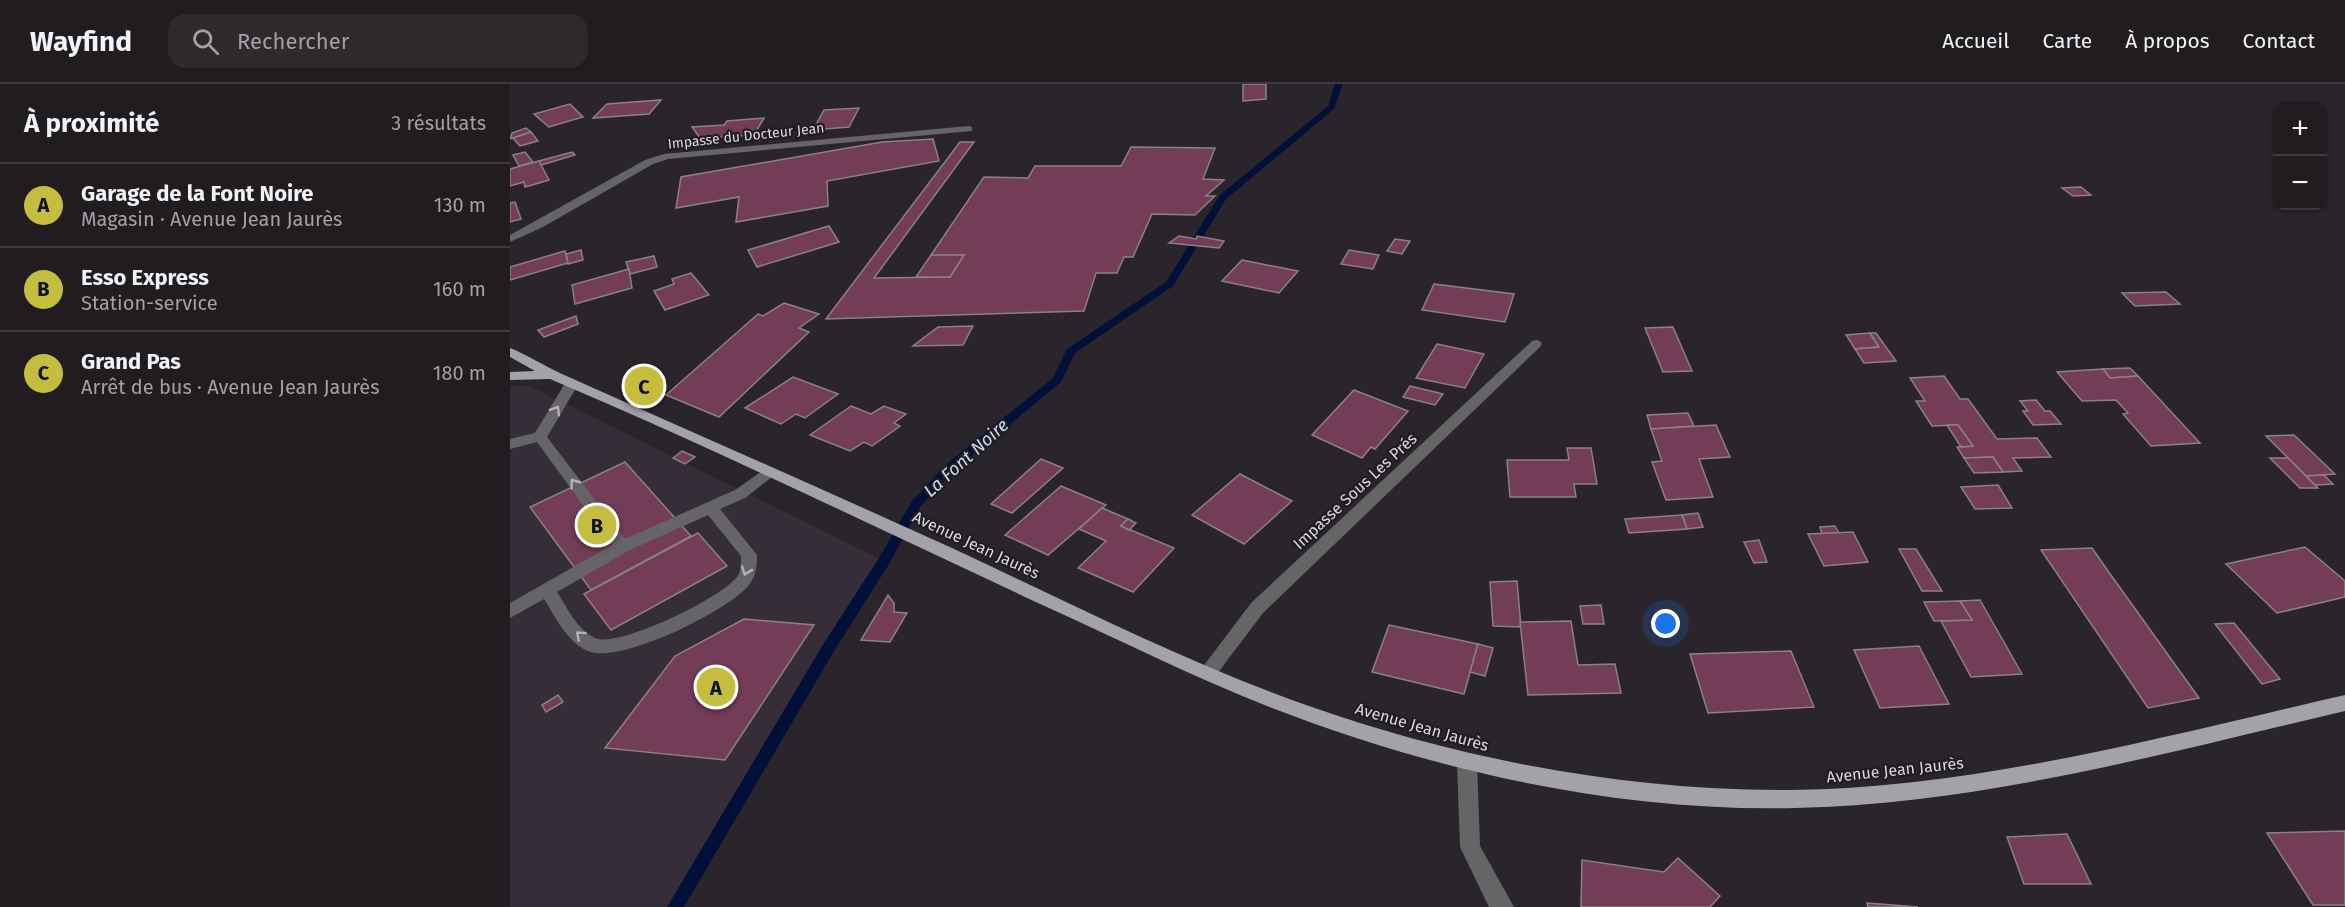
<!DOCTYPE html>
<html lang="fr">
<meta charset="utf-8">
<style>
:root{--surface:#201c20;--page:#2d292d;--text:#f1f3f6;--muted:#a2a1a5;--line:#3d3a3e;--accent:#c4bd3e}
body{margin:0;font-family:"Fira Sans",sans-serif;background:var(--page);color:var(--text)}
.controls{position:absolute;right:18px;top:18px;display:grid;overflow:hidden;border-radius:12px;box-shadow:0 2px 4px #0004}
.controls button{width:54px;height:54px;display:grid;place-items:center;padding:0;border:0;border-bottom:2px solid var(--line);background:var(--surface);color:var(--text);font:30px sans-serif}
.you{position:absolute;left:1156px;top:540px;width:21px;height:21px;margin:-15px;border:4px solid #fff;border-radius:50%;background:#1a73e8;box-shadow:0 0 0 9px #1a73e833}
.badge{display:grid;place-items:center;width:39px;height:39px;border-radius:50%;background:var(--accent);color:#111;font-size:20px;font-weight:700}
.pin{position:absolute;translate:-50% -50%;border:3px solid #fff;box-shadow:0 2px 6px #0006}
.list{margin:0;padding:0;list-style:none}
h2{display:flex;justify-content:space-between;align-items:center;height:78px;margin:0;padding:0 24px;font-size:26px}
h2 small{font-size:20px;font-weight:400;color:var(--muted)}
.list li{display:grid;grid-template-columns:39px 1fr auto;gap:18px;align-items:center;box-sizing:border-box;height:84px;padding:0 24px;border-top:2px solid var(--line)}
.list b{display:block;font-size:22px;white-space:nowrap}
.list p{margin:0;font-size:20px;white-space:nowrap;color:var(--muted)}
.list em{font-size:20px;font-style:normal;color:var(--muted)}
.icon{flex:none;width:33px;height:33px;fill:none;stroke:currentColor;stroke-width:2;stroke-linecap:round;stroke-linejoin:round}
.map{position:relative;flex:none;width:1835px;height:823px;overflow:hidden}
header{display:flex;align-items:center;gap:36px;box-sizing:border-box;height:84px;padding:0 30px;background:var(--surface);border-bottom:2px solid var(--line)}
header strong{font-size:28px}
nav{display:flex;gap:33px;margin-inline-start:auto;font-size:21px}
.search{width:420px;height:54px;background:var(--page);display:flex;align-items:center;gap:15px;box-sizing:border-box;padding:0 21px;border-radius:18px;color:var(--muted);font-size:22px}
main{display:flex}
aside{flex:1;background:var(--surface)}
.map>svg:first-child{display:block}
</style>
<header>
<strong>Wayfind</strong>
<div class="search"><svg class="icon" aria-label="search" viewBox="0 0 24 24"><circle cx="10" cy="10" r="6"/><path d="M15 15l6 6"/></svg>Rechercher</div>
<nav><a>Accueil</a><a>Carte</a><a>À propos</a><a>Contact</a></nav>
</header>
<main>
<aside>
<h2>À proximité<small>3 résultats</small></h2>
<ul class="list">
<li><span class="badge">A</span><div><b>Garage de la Font Noire</b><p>Magasin · Avenue Jean Jaurès</p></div><em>130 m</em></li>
<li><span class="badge">B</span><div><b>Esso Express</b><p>Station-service</p></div><em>160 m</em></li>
<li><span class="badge">C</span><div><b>Grand Pas</b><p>Arrêt de bus · Avenue Jean Jaurès</p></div><em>180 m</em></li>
</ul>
</aside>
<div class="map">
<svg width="1835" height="823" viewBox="0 0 1835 823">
<rect width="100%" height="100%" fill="#2a252b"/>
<polygon fill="#352d37" points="0,302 20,302 374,477 315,570 165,823 0,823"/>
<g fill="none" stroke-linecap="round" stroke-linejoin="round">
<polygon fill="#011039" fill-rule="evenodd" points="825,0 833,0 824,25 716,115 663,202 565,269 551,298 446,385 410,423 379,480 324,567 174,823 157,823 314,559 369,474 402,417 438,379 543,294 557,265 656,198 710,111 818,22"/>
</g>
<g fill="#733d58" stroke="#8a8185" stroke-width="1.5">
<polygon points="733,0 756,0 756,15 733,17"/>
<polygon points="151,16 139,30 83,34 97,20"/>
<polygon points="60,20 73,33 39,43 24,30"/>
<polygon points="349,24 339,43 303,46 314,26"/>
<polygon points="254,34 244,51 190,54 182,43 214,41 217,37"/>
<polygon points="16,44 21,48 0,55 2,49"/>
<polygon points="21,48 28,57 10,62 3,54"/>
<polygon points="423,55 429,77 317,97 318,122 226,138 229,113 166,124 171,93 372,58"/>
<polygon points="450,58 464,58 364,194 440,193 454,171 421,171 474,93 518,94 525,82 611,82 621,63 705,64 693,95 714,96 696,112 705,112 685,131 642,130 623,173 614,173 607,189 586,189 574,227 316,235"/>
<polygon points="15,68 23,78 9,82 3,71"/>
<polygon points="62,68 65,71 31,81 29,77"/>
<polygon points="29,77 39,96 15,103 14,98 0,102 0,85"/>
<polygon points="1571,103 1581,111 1563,112 1552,104"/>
<polygon points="5,118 11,135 0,138 0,119"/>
<polygon points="319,142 329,158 247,183 238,166"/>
<polygon points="669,152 686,155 687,152 714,157 709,164 659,159"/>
<polygon points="885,155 900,157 892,170 877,167"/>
<polygon points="71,166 73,176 58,180 56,170"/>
<polygon points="839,166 869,171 863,185 831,180"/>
<polygon points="55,167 58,179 0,196 0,183"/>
<polygon points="421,171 454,171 440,193 406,193"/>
<polygon points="144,172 147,183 120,190 116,178"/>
<polygon points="732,176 788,187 769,209 712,197"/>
<polygon points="119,185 122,204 65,220 62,201"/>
<polygon points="181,189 199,211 155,226 144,207 164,200 162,195"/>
<polygon points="924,200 1004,210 995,238 912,226"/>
<polygon points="1656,208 1670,220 1625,222 1612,209"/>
<polygon points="274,219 309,230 289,244 299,248 209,333 156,311 248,230 253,232"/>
<polygon points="66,232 68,240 34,253 28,246"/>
<polygon points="463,242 453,261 403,262 428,243"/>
<polygon points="1163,243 1182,287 1153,288 1135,244"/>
<polygon points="1360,249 1369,263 1345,265 1336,251"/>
<polygon points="1360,249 1366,249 1386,277 1354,279 1345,265 1369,263"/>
<polygon points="927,260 974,270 955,304 906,294"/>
<polygon points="1620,284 1628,292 1600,294 1593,285"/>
<polygon points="1593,285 1600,294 1628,292 1690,359 1641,362 1613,330 1618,329 1606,316 1572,317 1547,288"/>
<polygon points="1434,292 1450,315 1458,315 1487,355 1527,354 1541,373 1503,374 1512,387 1493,388 1483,373 1454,374 1447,363 1463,362 1448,341 1422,342 1406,317 1415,317 1400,294"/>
<polygon points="283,293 328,310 295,334 286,330 271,340 235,324"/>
<polygon points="900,302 933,310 925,321 893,313"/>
<polygon points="844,306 898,327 865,365 861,363 852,374 802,351"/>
<polygon points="1526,316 1535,327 1540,327 1551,340 1523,341 1513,327 1518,327 1510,317"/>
<polygon points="341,322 361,330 374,322 396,330 384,339 390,342 362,362 354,358 340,367 300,351"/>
<polygon points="1178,329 1184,342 1141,345 1137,331"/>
<polygon points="1206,341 1220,373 1189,375 1203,413 1156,416 1142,378 1152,377 1141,345"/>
<polygon points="1437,341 1448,341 1463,362 1451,363"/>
<polygon points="1784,351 1825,390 1796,392 1756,352"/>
<polygon points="1057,364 1081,364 1087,400 1064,400 1066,413 1000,413 997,376 1059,376"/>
<polygon points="172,367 185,373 175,380 163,374"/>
<polygon points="1483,373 1493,388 1464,389 1454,374"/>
<polygon points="1760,374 1778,374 1808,404 1790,404"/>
<polygon points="531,375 553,384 502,429 481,420"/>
<polygon points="115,378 181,452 81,506 20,423"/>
<polygon points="730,390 782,417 734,460 682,431"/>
<polygon points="1814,391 1823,400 1805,401 1796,392"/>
<polygon points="1488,401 1502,424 1465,425 1451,403"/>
<polygon points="551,402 596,421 538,471 495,451"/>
<polygon points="592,424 618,435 611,442 664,464 623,508 568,484 596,457 569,445"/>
<polygon points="1188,429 1193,443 1177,445 1172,431"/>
<polygon points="1172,431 1177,445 1119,449 1115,435"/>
<polygon points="618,435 626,439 619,446 611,442"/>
<polygon points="1325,442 1329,449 1312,450 1310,443"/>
<polygon points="1343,448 1358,478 1314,482 1298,450"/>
<polygon points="188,449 217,482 101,546 74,510"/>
<polygon points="1249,456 1257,478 1244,479 1234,458"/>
<polygon points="1795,463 1835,497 1835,513 1767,529 1716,480"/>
<polygon points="1582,464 1598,487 1689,614 1638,624 1531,466"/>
<polygon points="1389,465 1406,465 1432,507 1412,507"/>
<polygon points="1007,497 1011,543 983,542 980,498"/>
<polygon points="378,511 384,519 384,528 397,529 380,558 351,556"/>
<polygon points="1470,516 1512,590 1461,593 1431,537 1462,536 1450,517"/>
<polygon points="1450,517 1462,536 1424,537 1414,518"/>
<polygon points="1091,521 1094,540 1073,540 1070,522"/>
<polygon points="234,535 304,541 215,676 95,664 165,572"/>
<polygon points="1061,537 1068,581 1105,580 1111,609 1018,611 1010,538"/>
<polygon points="1724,539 1770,595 1752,600 1705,540"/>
<polygon points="879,541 968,560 954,610 862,588"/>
<polygon points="968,560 983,564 975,592 960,588"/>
<polygon points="1409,562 1439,620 1370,624 1344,566"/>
<polygon points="1281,567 1304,623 1198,629 1180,570"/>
<polygon points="48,611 53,618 36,628 32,621"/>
<polygon points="1835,747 1835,821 1803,821 1757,749"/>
<polygon points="1557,750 1581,800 1514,800 1497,753"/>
<polygon points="1168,774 1210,812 1200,823 1071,823 1072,776 1154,788"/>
<polygon points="1357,819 1408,823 1358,823"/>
</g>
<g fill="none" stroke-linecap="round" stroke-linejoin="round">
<g fill="#656568" fill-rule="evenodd">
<polygon points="459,42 462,43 462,47 158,75 143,80 33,143 0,158 0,151 135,76 154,70"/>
<polygon points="1026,256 1030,257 1032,260 1030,263 753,529 704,594 698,596 692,594 689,589 692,584 741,519 1022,257"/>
<path d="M62,295L69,299L37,353L115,455L225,406L255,385H265L267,389L235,414L210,425L247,471C247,482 246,492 239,501C218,527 109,581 78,567C57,558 46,534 34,515L0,534V519L102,461L27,358L0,365V355L25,349L57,296ZM198,431L231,472C231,478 231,485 229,490C217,512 107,565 85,554C67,546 57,523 47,508L118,467Z"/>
<polygon points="957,670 964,673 967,679 970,762 1004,823 979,823 950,763 947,679 950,673"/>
</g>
<path fill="#a3a2a9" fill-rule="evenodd" d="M0,264C18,271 34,282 52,290C182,348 312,405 442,464C558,518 675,578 796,621C952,676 1116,707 1281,706C1466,704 1656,652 1835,611V627C1655,669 1471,720 1285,724C1105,728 924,687 757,622C683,593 612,557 539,524C392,456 247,385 98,320L40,295L0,296V288L25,287L0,273Z"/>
</g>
<defs><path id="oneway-chevron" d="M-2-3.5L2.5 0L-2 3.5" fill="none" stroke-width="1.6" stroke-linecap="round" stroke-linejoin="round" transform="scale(1.5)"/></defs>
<g stroke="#b3b1b5">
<use href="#oneway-chevron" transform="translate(46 326) rotate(-59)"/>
<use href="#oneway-chevron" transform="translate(64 399) rotate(-127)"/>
<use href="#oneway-chevron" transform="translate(236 487) rotate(109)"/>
<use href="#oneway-chevron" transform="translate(70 551) rotate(-138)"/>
</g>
<g text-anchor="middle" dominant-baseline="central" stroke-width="4.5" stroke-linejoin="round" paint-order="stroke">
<g font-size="14" fill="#dddade" stroke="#201c21">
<text transform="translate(236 52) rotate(-6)">Impasse du Docteur Jean</text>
</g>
<g font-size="16" fill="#dddade" stroke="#201c21">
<text transform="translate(845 407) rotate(-43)">Impasse Sous Les Prés</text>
<text transform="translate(466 461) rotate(25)">Avenue Jean Jaurès</text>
<text transform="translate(912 643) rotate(16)">Avenue Jean Jaurès</text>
<text transform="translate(1385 686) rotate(-6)">Avenue Jean Jaurès</text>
</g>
<g font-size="18" font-style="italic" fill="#cbdbf9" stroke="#201c21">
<text transform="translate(456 374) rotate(-42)">La Font Noire</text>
</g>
</g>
</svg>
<div class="controls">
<button>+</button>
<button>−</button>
</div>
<div class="you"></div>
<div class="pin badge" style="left:206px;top:603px">A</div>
<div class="pin badge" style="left:87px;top:441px">B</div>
<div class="pin badge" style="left:134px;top:302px">C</div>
</div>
</main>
